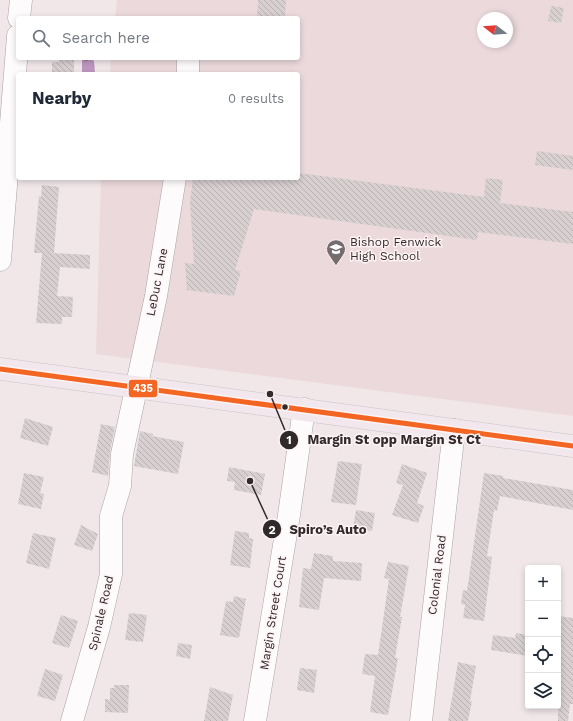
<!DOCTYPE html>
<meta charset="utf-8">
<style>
:root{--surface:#fff;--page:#f6f6f7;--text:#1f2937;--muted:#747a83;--line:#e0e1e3}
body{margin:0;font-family:"Work Sans",sans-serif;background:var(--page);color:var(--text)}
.controls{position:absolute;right:12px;bottom:12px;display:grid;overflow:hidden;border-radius:4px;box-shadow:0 2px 6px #0003}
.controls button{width:36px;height:36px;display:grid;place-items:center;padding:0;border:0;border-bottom:1px solid var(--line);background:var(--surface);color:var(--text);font:20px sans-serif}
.compass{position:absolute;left:477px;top:12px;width:36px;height:36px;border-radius:50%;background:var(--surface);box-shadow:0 2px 6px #0003;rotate:287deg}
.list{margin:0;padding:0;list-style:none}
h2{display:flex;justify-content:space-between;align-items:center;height:52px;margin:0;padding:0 16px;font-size:17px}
h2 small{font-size:13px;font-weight:400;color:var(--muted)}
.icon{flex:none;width:22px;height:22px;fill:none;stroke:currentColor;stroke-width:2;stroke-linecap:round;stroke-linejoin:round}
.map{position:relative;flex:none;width:573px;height:721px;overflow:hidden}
.search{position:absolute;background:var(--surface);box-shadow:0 2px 6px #0003;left:16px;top:16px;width:284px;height:44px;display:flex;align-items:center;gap:10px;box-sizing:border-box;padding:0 14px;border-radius:4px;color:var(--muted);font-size:15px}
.panel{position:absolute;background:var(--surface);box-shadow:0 2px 6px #0003;left:16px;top:72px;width:284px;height:108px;border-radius:4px}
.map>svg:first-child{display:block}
</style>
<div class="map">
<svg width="573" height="721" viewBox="0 0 573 721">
<defs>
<pattern id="water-ripples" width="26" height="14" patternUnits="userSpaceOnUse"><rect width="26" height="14" fill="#be97c2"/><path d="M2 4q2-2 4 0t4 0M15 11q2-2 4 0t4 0" fill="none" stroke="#9b7b9e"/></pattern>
<pattern id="building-back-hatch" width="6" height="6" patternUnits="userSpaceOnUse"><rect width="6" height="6" fill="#d7cfd0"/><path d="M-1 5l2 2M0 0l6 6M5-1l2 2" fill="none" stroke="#b9b2b3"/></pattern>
</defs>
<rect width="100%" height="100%" fill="#f1e7e9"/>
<path fill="#ebd9dc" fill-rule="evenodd" d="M117,0H573V416L96,354L101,178H298V74H110L111,58H298V18H115ZM483,18H507V42H483Z"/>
<polygon fill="url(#water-ripples)" points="89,58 94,61 95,74 82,74 82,60"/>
<g fill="url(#building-back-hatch)">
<polygon points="258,0 286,0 285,18 257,18"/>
<polygon points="551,6 564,8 561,23 548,21"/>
<polygon points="59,58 74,58 74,74 52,74 52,62 59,62"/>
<polygon points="537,151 573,156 573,170 535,165"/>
<polygon points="298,173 484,197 486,178 503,180 500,203 573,212 573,244 478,232 477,240 254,209 235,270 241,271 234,296 187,290 185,263 194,264 190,202 193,178 298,178"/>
<polygon points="42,185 59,187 54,253 90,255 90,269 60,267 57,296 73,297 72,317 62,317 62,324 36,323 42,253 34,253 39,196 41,197"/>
<polygon points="25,418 53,427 48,446 20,438"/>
<polygon points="101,424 115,427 110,451 108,476 92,472"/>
<polygon points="140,431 153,434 152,436 184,442 178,474 134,466"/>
<polygon points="338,461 362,464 356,505 331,502"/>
<polygon points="402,464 427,473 417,503 424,506 418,523 392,515 403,485 396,483"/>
<polygon points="229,467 265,474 261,495 234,490 235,482 227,481"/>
<polygon points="24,473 44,477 40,493 44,494 41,509 18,504"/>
<polygon points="484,473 503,476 503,478 573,490 573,510 500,496 497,511 494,510 487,556 492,557 484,621 463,618 465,605 461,604 463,590 467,591"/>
<polygon points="356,510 375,513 372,531 353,528"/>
<polygon points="81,525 98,534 92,551 74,545"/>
<polygon points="235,531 249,533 249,538 253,539 250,568 230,565"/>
<polygon points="33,533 56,538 49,569 26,563"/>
<polygon points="314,553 333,556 333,561 362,563 361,581 324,578 319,610 299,607 303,568 311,569"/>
<polygon points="388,562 409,566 400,617 402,617 395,658 398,658 388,715 370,712 375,676 362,674 365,654 378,655 389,579 384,578"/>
<polygon points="234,596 246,599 239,638 220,635 226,601 233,602"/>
<polygon points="129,613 147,615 143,642 125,640"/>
<polygon points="61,615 78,621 69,648 52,643"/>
<polygon points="558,616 573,618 573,704 570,704 568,721 558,721"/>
<polygon points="516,633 528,635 528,656 491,650 493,635 515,638"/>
<polygon points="178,643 192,645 190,659 176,656"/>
<polygon points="458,662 476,666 470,701 472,701 468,721 448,721"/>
<polygon points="300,668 317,670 314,693 297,690"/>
<polygon points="45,669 63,675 55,701 37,696"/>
<polygon points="114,685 129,685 128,713 105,712 105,699 110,700 110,688 114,688"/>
<polygon points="210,687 233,695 228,721 204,721"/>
</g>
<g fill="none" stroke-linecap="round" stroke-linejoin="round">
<defs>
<g id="minor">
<polyline points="19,18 21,0"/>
<polyline points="188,74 188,61"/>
<polyline points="0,260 18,36"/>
<polyline points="72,721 99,627 111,574 111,516 120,486 122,454 156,296 175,178"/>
<polyline points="255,721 289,515 304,409"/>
<polyline points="421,721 454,430"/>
</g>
<polyline id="major" points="0,369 573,446"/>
</defs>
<use href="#minor" stroke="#aaa2a4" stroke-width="23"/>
<use href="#major" stroke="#c9c4c5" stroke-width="23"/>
<use href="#minor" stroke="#fdfbfc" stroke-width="22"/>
<use href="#major" stroke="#f1e7ec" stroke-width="22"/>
<defs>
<polyline id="bus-1" points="0,369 573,446"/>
</defs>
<use href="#bus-1" stroke="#fef3f4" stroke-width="8"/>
<use href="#bus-1" stroke="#f26522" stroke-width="5"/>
</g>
<defs>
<symbol id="school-pin" viewBox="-11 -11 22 30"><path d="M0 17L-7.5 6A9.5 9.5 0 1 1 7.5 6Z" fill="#746c6e" stroke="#fef3f4"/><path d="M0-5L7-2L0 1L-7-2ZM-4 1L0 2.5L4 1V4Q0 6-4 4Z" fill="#fff"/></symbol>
</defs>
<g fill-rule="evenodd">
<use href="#school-pin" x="325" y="238" width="22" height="30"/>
</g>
<circle fill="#312a2b" stroke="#fef3f4" stroke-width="1.5" cx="285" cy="407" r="3.5"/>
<g text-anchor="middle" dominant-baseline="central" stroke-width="3" stroke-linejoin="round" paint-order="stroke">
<g font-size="12" fill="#312a2b" stroke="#fef3f4" text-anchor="start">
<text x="350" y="242">Bishop Fenwick<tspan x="350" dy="14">High School</tspan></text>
</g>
<g font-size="12" fill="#312a2b" stroke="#fef3f4">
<text transform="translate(157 282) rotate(-79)">LeDuc Lane</text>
<text transform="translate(437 575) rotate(-83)">Colonial Road</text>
<text transform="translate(101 613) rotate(-77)">Spinale Road</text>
<text transform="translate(273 613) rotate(-81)">Margin Street Court</text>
</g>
</g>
<path fill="none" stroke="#312a2b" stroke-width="1.5" d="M270 394L289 440M250 481L272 529"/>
<g fill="#312a2b" stroke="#fef3f4" stroke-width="1.5">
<circle cx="270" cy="394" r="4"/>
<circle cx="250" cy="481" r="4"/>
<circle cx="289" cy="440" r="10"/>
<circle cx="272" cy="529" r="10"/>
</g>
<g font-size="12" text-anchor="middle" font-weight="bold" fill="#fff">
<text x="289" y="444">1</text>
<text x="272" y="534">2</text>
</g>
<g font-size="13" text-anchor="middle" font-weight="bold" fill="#312a2b" stroke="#fef3f4" stroke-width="3" stroke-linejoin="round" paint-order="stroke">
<text x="394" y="444">Margin St opp Margin St Ct</text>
<text x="328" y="534">Spiro’s Auto</text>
</g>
<rect stroke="#fef3f4" stroke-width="1.5" x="128" y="379" width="30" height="19" rx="4" fill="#f26522"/>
<g font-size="11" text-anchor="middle" font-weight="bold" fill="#fff">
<text x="143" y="392">435</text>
</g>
</svg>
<div class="controls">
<button>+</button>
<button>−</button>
<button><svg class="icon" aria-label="locate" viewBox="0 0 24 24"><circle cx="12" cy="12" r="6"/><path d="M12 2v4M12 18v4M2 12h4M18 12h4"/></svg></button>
<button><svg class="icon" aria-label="layers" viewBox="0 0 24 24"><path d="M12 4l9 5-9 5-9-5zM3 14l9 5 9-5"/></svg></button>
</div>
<svg class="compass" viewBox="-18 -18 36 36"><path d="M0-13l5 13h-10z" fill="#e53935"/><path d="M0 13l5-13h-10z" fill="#747a83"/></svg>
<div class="search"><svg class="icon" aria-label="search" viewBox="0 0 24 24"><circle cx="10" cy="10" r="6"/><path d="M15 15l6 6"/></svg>Search here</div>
<section class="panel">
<h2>Nearby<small>0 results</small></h2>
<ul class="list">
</ul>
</section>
</div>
